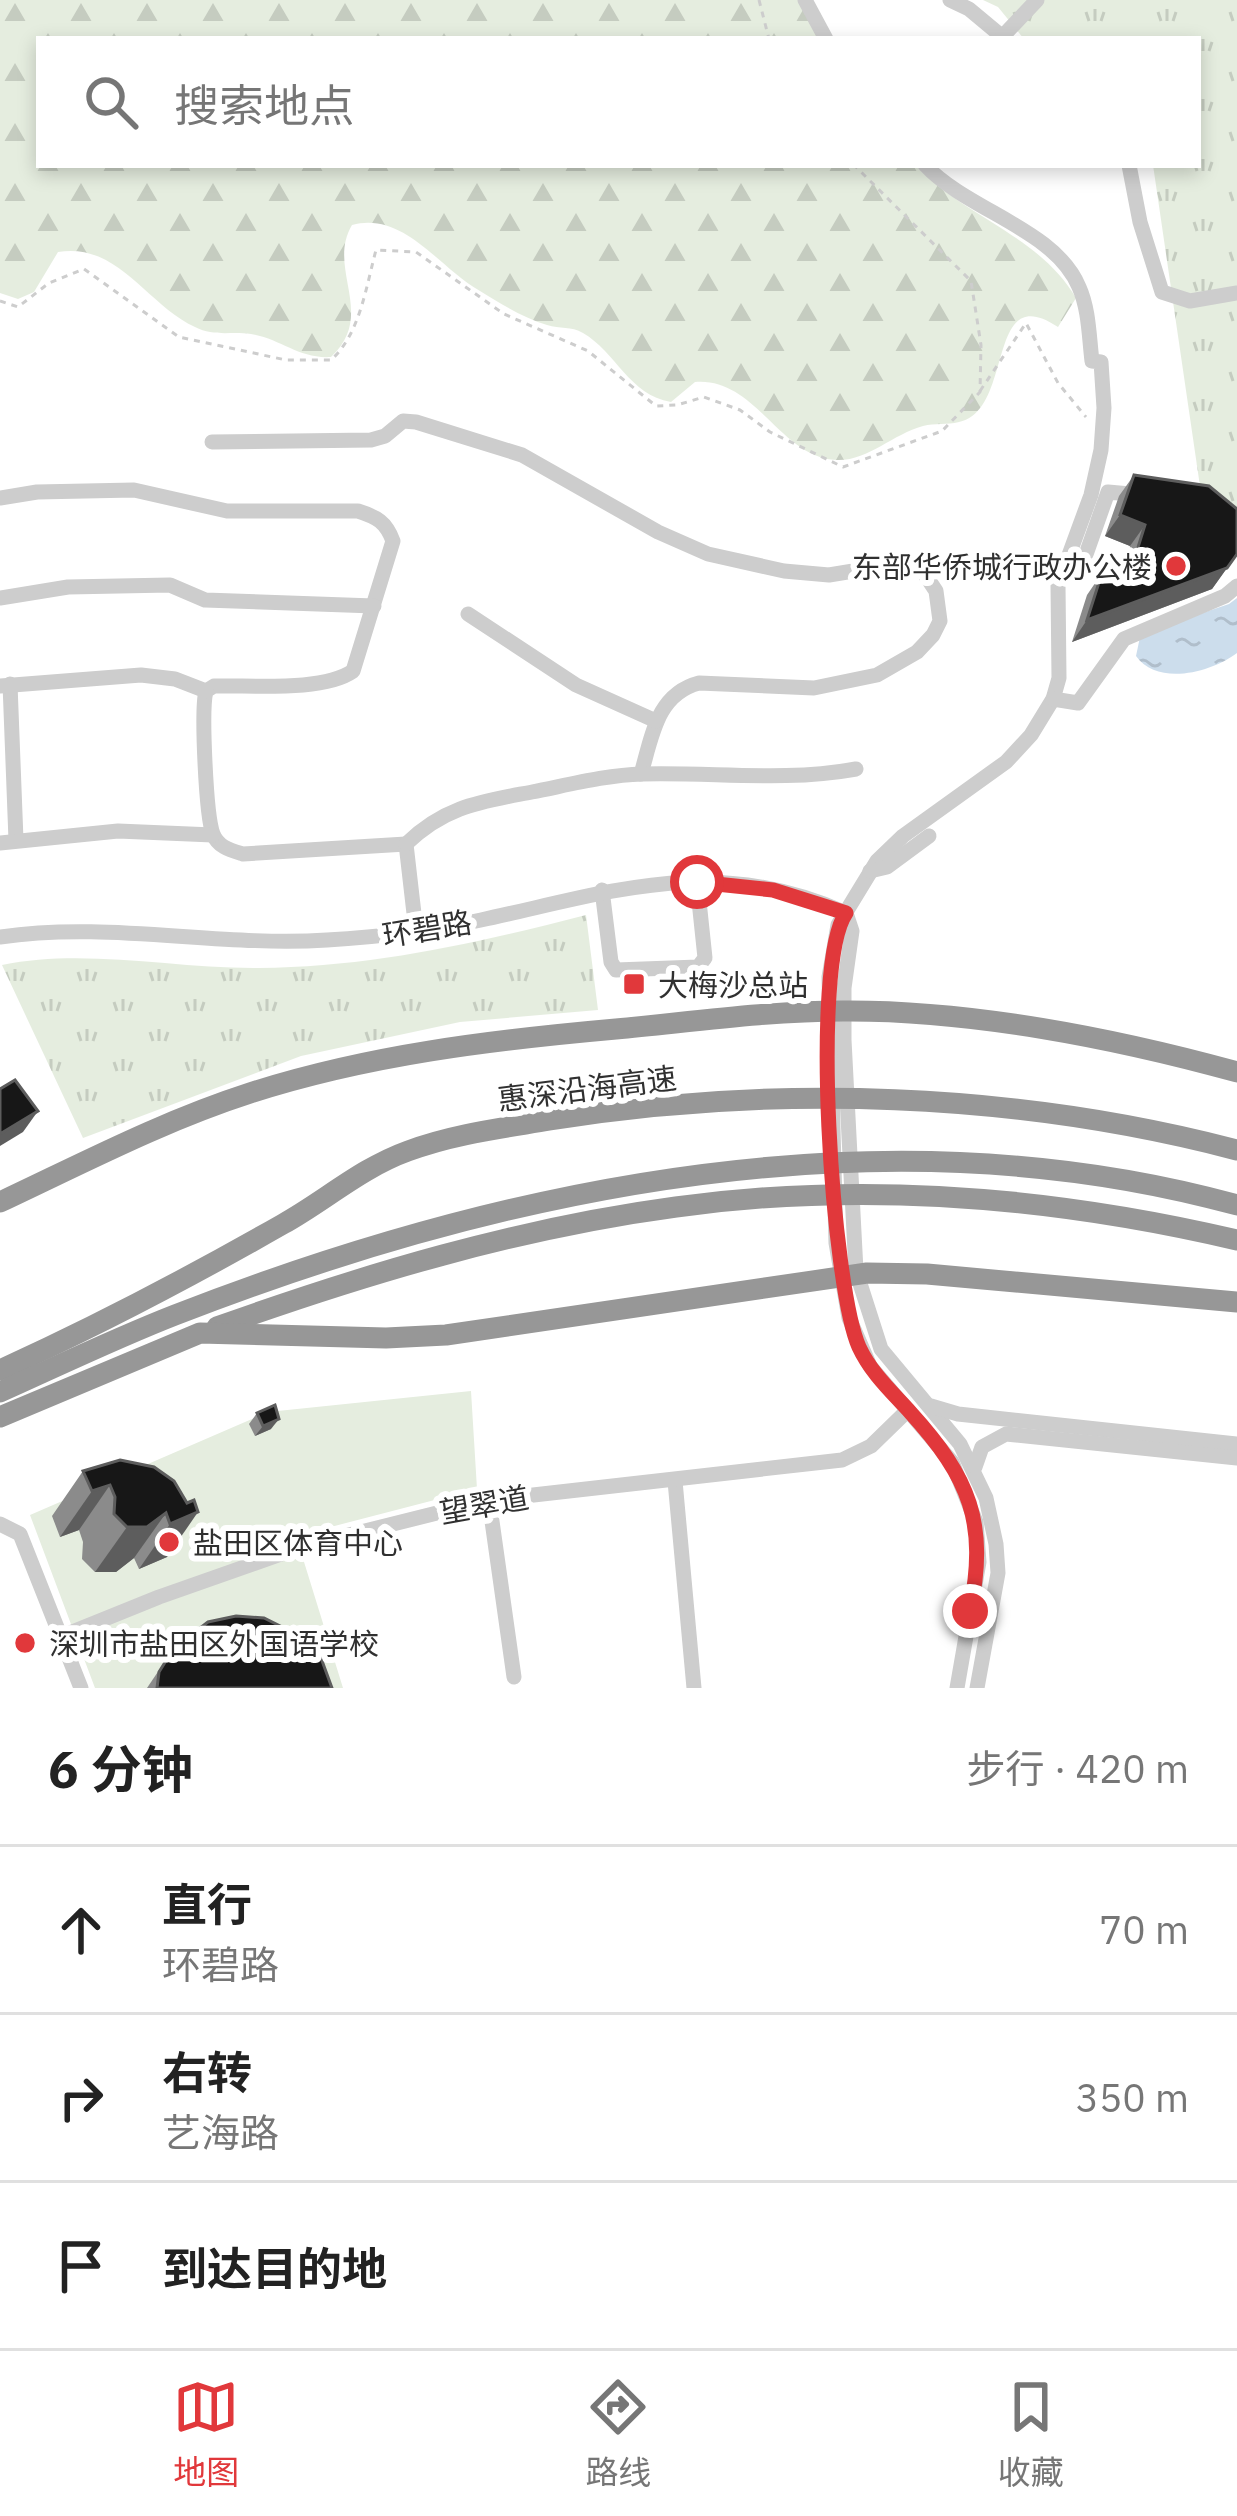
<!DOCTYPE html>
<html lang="zh">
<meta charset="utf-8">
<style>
:root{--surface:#fff;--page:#f2f2f2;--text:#222;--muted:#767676;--line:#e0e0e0;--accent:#e1383b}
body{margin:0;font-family:"IBM Plex Sans","Noto Sans SC",sans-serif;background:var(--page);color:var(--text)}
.stop{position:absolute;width:36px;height:36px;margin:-27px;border:9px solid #e1383b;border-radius:50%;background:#fff}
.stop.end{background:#e1383b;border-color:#fff;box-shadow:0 3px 12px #0008}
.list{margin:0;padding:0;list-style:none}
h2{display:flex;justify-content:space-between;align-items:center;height:156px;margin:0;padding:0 48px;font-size:51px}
h2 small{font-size:39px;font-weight:400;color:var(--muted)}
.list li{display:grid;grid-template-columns:78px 1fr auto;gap:36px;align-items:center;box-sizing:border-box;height:168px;padding:0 48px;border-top:3px solid var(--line)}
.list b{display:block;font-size:45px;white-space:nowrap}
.list p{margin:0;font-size:39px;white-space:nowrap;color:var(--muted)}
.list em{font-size:39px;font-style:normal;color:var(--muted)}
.icon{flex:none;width:66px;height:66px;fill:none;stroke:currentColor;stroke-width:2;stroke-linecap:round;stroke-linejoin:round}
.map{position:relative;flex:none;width:1237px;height:1688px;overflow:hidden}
.search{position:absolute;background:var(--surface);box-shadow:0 6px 18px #0003;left:36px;right:36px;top:36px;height:132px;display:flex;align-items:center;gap:30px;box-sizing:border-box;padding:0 42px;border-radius:0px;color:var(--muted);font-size:45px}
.sheet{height:660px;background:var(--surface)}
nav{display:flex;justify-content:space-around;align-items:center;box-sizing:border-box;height:168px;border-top:3px solid var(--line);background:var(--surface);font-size:33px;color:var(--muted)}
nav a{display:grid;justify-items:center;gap:6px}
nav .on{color:var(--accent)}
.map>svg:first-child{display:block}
</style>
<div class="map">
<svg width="1237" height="1688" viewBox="0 0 1237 1688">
<defs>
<pattern id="forest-firs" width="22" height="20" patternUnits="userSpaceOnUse" patternTransform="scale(3)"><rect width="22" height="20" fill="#e5eddf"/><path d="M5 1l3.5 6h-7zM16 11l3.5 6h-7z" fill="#c5ccc0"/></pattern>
<pattern id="park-tufts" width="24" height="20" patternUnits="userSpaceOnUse" patternTransform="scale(3)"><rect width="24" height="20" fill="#e5eddf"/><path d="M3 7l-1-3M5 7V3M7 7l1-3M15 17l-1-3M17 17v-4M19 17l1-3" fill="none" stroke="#c5ccc0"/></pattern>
<pattern id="water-ripples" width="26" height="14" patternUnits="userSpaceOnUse" patternTransform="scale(3)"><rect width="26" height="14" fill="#ccddec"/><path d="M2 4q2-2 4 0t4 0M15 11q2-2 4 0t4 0" fill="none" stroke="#b0becb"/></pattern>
</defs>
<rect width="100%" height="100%" fill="#fff"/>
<path fill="url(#forest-firs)" d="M0,0H798L819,39H39V165H915C964,217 1039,235 1076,298L1058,327C985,278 1015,410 959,422C947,425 935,423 923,426C893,434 868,461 837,460C780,458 756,377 695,382L671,402C629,395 616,352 583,333C571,326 560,329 547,325C524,318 501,304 480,291C439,268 404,211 352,225C326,269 377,314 331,357C299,359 281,339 251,334C231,331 214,337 195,327C147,305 118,242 58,252L34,292L18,299L0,293Z"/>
<g fill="url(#park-tufts)">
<polygon points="983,0 1237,0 1237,522 1201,493 1153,165 1198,165 1198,39 1024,39 998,7"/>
<path d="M586,915L598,1010L460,1022L301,1056L83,1138L2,965C85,948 175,969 259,968C372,967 477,943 586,915Z"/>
</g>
<polygon fill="#e5eddf" points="471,1391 477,1489 296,1536 343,1688 95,1688 30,1515 268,1412"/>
<path fill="url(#water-ripples)" d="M1237,598V653C1212,672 1158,687 1136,656L1140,637L1146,632L1229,604Z"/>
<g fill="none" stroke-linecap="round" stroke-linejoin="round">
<g stroke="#cdcdcd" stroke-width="3" stroke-dasharray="6 6" stroke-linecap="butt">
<polyline points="759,0 769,39"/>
<path d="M0,301L18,307L49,283L84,269L179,337L286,360H331C360,334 366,287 376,250L416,252L504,314L588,351L656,406L677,405L704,397L740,410L770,432L843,467L942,431L980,392L981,345L971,281L854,165"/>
<polyline points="980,391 1026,323 1058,383 1086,417"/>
</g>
<g stroke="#cdcdcd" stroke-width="15">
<polyline points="805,0 826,39"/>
<polyline points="950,0 969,9 1005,39"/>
<polyline points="1003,36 1037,0"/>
<path d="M925,165C968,211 1055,229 1079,287C1089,309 1089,337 1092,361L1101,362L1104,408L1101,450L1091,495L1058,585L1059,678L1053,699L1031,735L1006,762L903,836L877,861L838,925L829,977L836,1243L849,1318L870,1366L952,1462L976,1522L979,1562L957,1688"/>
<polyline points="1129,165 1140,222 1162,292 1190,301 1237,293"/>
<path d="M212,442L371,440L385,436L403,421L416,422L522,455L658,532L708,554L784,571L829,575L902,563L924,573L936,591L940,621L933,635L917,652L877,675L814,688L699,683C657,694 652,736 641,774"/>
<path d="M0,498L37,492L134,490L227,511H358C377,517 386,522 393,541L353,671C323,692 252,685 214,686L206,691C201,710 206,816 213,834C218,847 230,850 243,854L406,844L416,931"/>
<polyline points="1078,577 1108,492 1141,495"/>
<polyline points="0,598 68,587 170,585 205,600 374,606"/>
<polyline points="468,614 576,685 656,721"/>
<polyline points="10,684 16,840"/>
<polyline points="0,686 141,675 175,679 206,691"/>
<polyline points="1053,699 1078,703 1124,639 1225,596 1237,586"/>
<polyline points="0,843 118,831 213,835"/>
<path d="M406,844C445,806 480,802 532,792C568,785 606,775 642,774C715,772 784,782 856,769"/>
<polyline points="870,871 887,867 929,836"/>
<polyline points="602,890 611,962 616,970 698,967 705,958 697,882"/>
<polyline points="846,913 852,931 844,988 844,1040 856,1271 881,1349 960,1444 986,1498 996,1544 998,1573 977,1688"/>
<path d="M0,937C108,921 218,947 327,940C379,937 430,931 481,920C612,892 713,854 846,913"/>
<polyline points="931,1406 958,1414 1237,1444"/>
<polyline points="975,1467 982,1447 1006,1434 1237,1458"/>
<polyline points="675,1481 694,1688"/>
<polyline points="489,1500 514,1677"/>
<polyline points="0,1524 20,1534 81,1688"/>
<polyline points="60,1637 159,1597 301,1547 489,1500 842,1460 871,1446 908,1410"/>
</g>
<g stroke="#979797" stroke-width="21">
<path d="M0,1202C83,1163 163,1121 250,1093C368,1055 492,1040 616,1029C691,1022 767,1011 843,1011C970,1010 1114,1038 1237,1072"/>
<path d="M217,1327C365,1274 519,1228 676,1207C863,1181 1053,1197 1237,1240"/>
<path d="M0,1370C97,1326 190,1277 283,1224C326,1200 361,1168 408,1151C453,1134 503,1128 550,1120C775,1084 1016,1092 1237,1150"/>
<path d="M0,1392C58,1366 116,1338 175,1315C509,1185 884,1108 1237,1205"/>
<polyline points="0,1417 200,1333 386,1338 446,1335 867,1273 927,1274 1237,1302"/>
</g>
</g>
<g fill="#8b8b8b">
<polygon points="1134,475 1237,554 1212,589 1072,642 1087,595 1102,573 1125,562 1130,546 1105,536 1119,496"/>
<polygon points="257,1413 271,1429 255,1436 249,1424"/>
<polygon points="83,1471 187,1503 167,1557 139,1569 134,1558 116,1572 95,1572 82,1559 83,1542 79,1530 60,1537 52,1516"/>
<polygon points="174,1648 332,1688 147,1688"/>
</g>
<g fill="#5d5d5d">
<polygon points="1120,515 1145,525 1130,546 1105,536"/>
<polygon points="1227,568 1212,589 1072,642 1087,620"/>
<polygon points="38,1111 23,1132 0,1146 0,1134"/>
<polygon points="279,1419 271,1429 255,1436 263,1426"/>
<polygon points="110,1485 79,1530 60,1537 92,1491"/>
<polygon points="198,1512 167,1557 139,1569 170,1524"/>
<polygon points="166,1513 134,1558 116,1572 95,1572 127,1527"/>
</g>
<g fill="#171717" stroke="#5d5d5d" stroke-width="3">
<polygon points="1134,475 1209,486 1237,509 1237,554 1227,568 1087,620 1102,573 1135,557 1145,525 1120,515"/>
<polygon points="15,1080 38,1111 0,1134 0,1089"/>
<polygon points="275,1405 279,1419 263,1426 257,1413"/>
<polygon points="120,1460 154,1467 174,1481 187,1503 194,1500 198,1512 170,1524 166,1513 147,1527 127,1527 114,1514 115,1497 110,1485 92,1491 83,1471"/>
<polygon points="236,1616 264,1618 302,1637 321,1658 332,1688 157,1688 159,1672 174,1648 208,1622"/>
</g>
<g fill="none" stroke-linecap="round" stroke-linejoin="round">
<path stroke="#e1383b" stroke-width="15" d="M697,882L773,890L846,913C810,965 832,1286 859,1347C871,1373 892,1392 910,1412C970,1478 988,1523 970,1611"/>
</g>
<g fill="#e1383b" stroke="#fff" stroke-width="4.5">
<circle cx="1176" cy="566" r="12"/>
<rect x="622" y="972" width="24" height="24" rx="6"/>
<circle cx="169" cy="1542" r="12"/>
<circle cx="25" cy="1643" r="12"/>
</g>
<g text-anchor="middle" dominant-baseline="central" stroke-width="12" stroke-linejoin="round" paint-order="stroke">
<g font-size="30" fill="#303030" stroke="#fff" text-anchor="start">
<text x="1152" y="566" text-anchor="end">东部华侨城行政办公楼</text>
<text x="658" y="984">大梅沙总站</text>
<text x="193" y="1542">盐田区体育中心</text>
<text x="49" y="1643">深圳市盐田区外国语学校</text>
</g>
<g font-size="30" fill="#303030" stroke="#fff">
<text transform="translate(427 928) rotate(-9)">环碧路</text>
<text transform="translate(587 1088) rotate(-7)">惠深沿海高速</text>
<text transform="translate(484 1504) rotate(-10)">望翠道</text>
</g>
</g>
</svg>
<div class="stop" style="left:697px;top:882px"></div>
<div class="stop end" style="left:970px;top:1611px"></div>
<div class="search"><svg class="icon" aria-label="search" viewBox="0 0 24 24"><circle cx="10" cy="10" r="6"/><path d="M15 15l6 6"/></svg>搜索地点</div>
</div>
<section class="sheet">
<h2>6 分钟<small>步行 · 420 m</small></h2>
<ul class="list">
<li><svg class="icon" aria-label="ahead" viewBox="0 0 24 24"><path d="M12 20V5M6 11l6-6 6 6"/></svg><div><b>直行</b><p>环碧路</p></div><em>70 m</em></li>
<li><svg class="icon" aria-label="right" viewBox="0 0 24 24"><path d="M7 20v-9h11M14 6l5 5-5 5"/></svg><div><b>右转</b><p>艺海路</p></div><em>350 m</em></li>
<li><svg class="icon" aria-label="arrive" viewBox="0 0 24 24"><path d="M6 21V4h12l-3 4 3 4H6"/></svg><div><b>到达目的地</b></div></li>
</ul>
</section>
<nav>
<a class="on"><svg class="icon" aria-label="map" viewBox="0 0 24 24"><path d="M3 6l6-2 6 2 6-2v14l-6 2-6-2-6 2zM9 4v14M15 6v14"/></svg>地图</a>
<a><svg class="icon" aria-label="directions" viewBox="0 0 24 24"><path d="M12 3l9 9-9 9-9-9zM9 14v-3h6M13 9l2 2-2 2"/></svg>路线</a>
<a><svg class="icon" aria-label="saved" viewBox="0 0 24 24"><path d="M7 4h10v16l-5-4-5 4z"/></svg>收藏</a>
</nav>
